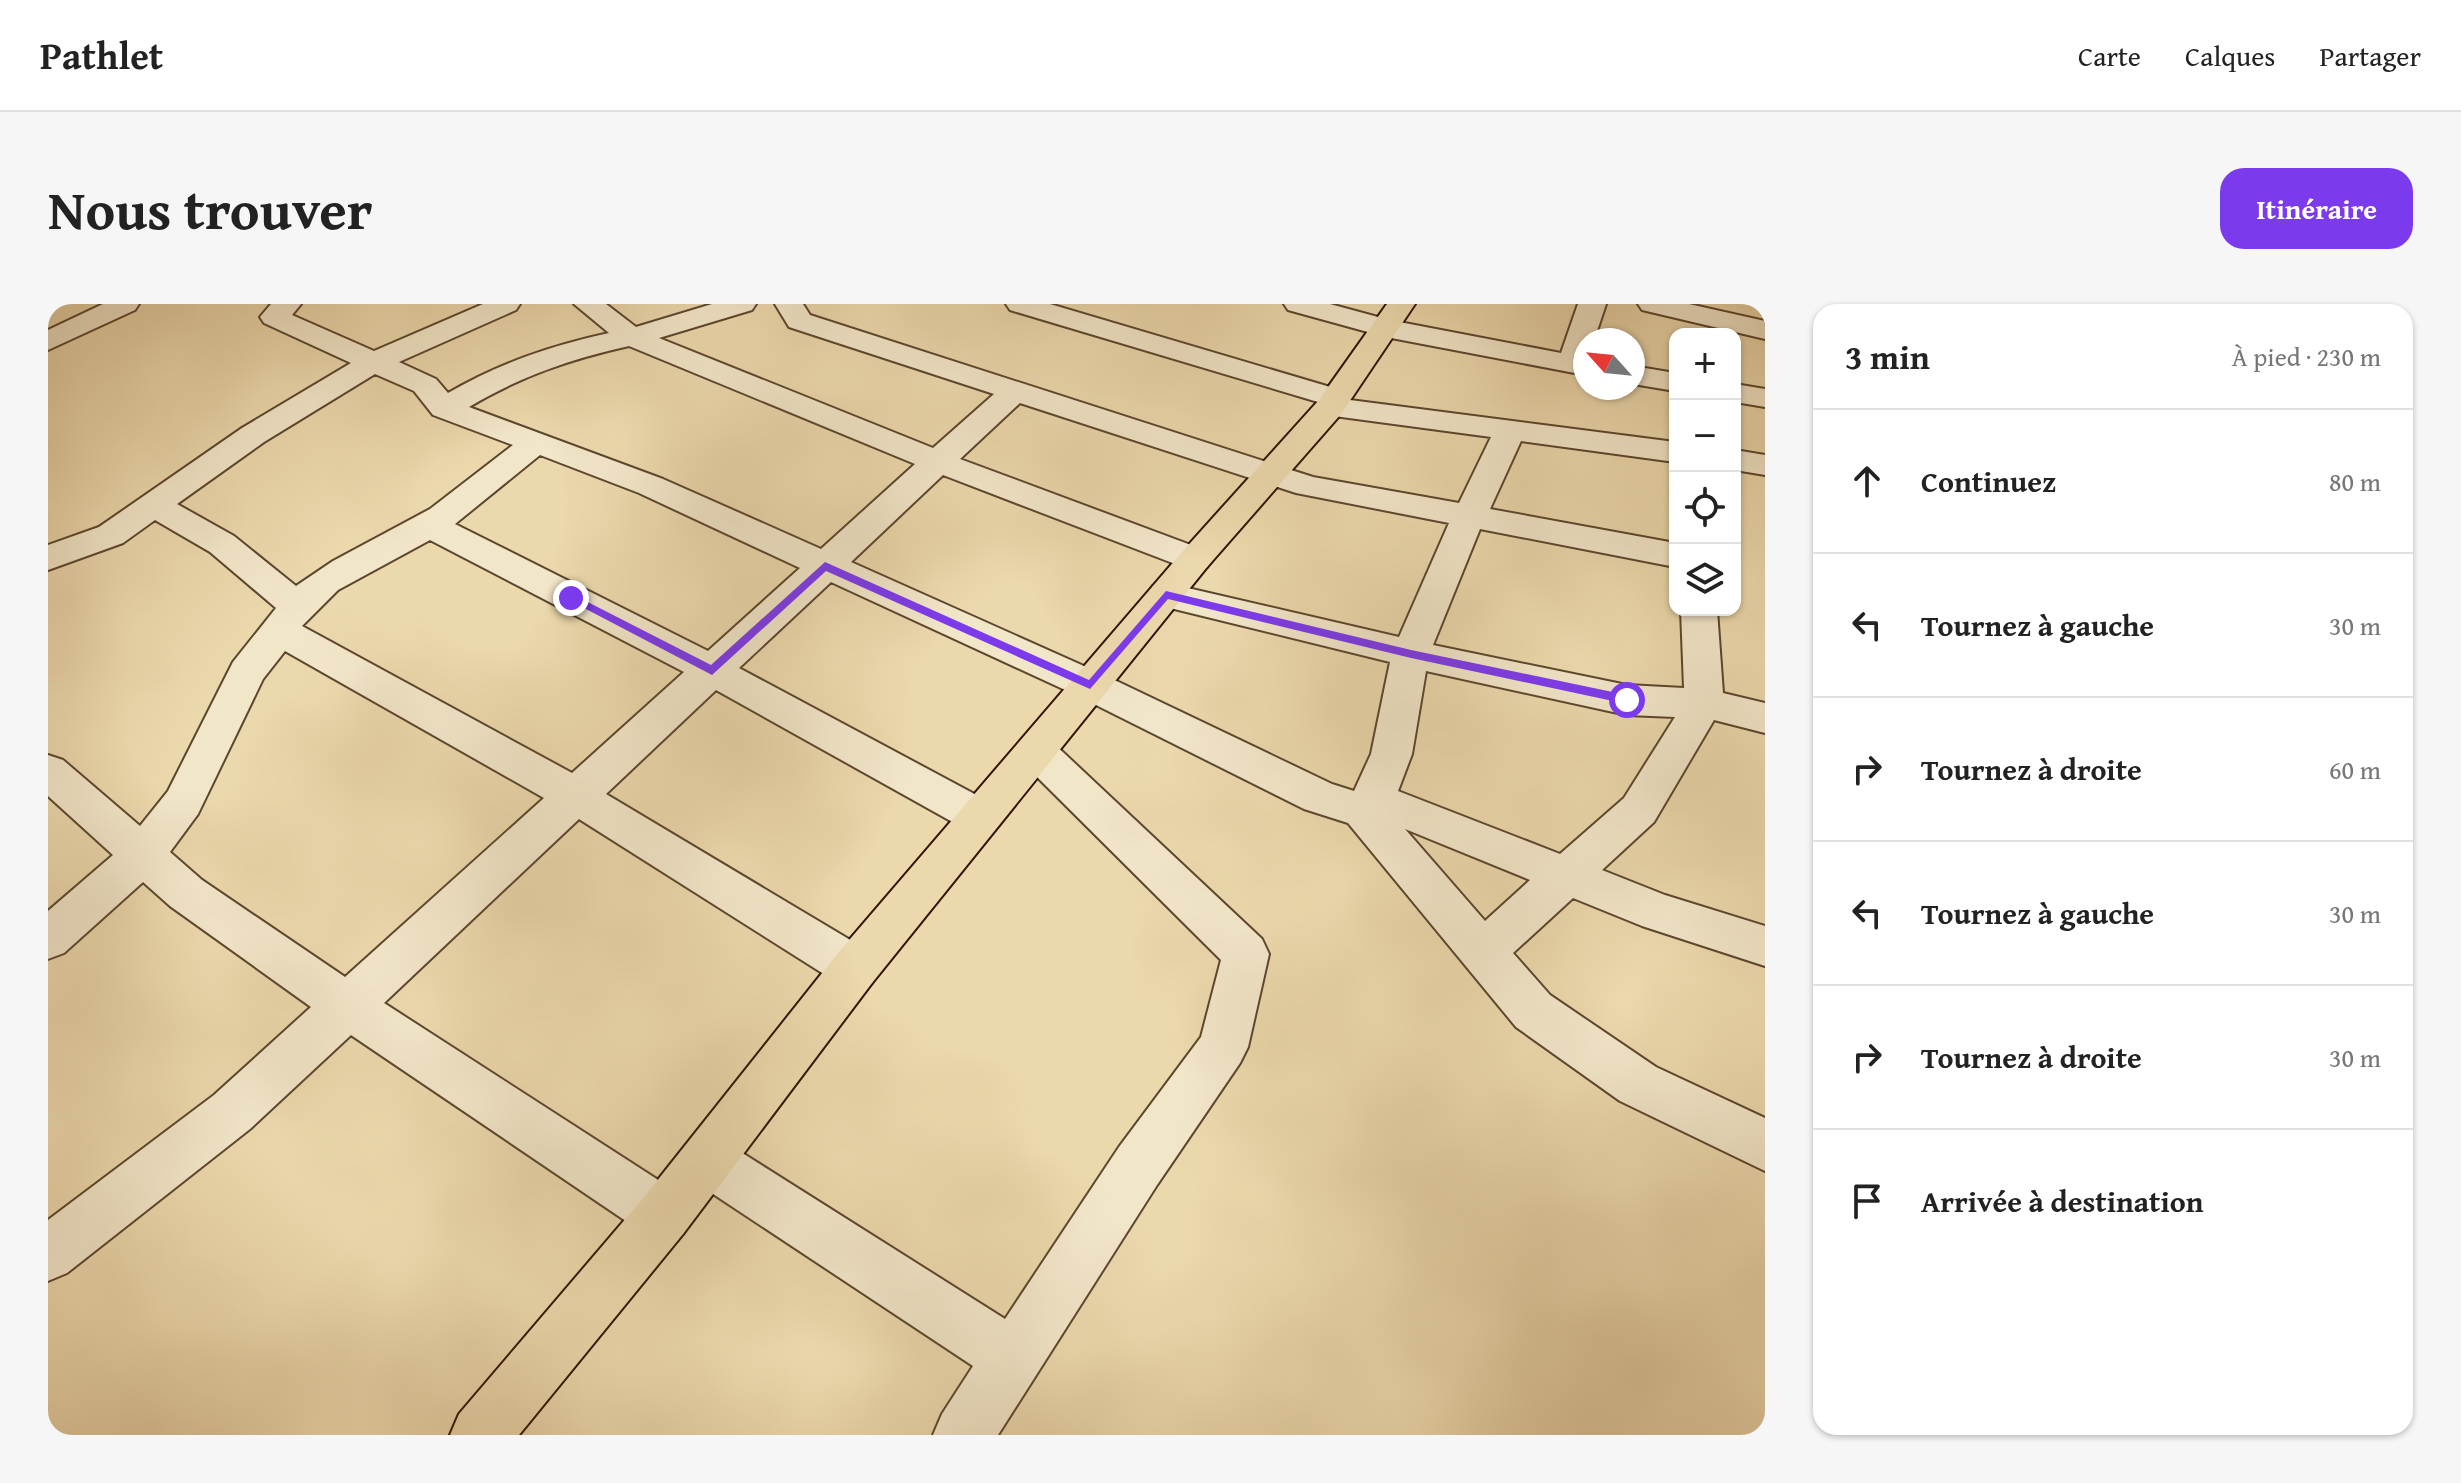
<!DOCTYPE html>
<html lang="fr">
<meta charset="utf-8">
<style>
:root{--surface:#fff;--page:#f6f6f6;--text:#222;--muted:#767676;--line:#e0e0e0;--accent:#7c3aed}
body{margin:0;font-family:"Gentium Book Plus",serif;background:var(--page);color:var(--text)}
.controls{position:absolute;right:24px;top:24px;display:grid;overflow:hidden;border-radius:16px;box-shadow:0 2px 6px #0004}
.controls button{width:72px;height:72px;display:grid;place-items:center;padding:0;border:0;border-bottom:2px solid var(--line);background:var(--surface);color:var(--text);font:40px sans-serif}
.compass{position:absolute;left:1525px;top:24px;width:72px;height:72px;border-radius:50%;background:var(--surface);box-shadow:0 2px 6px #0004;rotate:297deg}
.stop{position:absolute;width:24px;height:24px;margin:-18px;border:6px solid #7c3aed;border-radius:50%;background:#fff}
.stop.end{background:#7c3aed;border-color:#fff;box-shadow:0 2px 8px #0008}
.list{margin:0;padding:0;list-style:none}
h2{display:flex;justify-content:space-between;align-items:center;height:104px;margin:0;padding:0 32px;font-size:34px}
h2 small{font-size:26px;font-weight:400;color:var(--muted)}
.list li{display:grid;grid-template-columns:52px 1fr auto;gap:24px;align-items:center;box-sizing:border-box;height:144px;padding:0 32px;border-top:2px solid var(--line)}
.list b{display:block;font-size:30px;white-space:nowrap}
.list em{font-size:26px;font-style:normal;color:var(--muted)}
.icon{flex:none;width:44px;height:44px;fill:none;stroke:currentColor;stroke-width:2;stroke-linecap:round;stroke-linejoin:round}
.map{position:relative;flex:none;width:1717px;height:1131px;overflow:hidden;border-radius:24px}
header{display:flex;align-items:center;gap:48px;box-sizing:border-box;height:112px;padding:0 40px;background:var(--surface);border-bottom:2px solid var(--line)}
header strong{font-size:38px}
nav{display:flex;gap:44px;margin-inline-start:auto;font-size:28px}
.intro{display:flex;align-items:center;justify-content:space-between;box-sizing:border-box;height:192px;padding:0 48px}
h1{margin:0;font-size:56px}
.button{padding:20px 36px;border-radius:24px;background:var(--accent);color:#fff;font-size:28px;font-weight:700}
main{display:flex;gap:48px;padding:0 48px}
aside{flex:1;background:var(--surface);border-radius:24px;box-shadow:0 2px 6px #0004}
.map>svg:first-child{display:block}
</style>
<header>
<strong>Pathlet</strong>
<nav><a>Carte</a><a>Calques</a><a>Partager</a></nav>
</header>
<div class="intro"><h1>Nous trouver</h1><a class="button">Itinéraire</a></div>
<main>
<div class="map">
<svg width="1717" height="1131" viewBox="0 0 1717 1131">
<rect width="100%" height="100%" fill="#ebd8ac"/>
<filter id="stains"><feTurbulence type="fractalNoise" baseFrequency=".0025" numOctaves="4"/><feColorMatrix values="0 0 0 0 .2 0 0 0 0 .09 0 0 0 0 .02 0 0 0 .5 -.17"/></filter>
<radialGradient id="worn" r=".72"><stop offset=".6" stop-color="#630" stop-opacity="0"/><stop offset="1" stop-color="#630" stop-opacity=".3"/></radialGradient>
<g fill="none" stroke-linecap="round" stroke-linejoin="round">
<defs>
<g id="minor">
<polygon points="55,0 91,0 87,6 0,46 0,26"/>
<path d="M223,0H253L244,11L326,47L435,0H472L468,6L351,58L388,75L400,89C452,59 502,42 561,29L526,0H558L588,23L664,0H708L704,6L611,34L885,144L946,90L741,23L727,0H755L762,11L1265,173L1411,199L1443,133L1271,110L1267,103L1270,98L962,6L958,0H1002L1299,88L1302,96L1627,138V158L1473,137L1442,205L1627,239V263L1432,225L1385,341L1579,381L1636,384L1633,306H1669L1675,389L1717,399V429L1666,416L1606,518L1554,566L1617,591L1717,622V662L1594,622L1525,594L1465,649L1502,691L1608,763L1717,814V867L1572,797L1468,723L1300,519L1256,505L1028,391L783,278L691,364L947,501L953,513L947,525L932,530L917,525L668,386L558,490L824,649L830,664L824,679L807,685L790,679L531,515L336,699L635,892L643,911L635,930L616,938L597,930L303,731L202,825L19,969L0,977V916L166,791L263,703L122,602L95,578L16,649L0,655V607L65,551L0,492V451L15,456L92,522L120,487L185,358L228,304L162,248L107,216L75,239L0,266V241L51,223L194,124L303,59L216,19L212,13ZM581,42L867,160L773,245L615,175L421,103C473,72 523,55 581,42ZM327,70L366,87L385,111L465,141L382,205L285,257L248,282L186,232L129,200L216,138ZM972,99L1248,189L1401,219L1351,333L1118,279L1105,282L1100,291L1105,300L1118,303L1342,358L1323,450L1306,487L1284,480L1056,371L803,258L895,171L1135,263L1147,267L1159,263L1165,255L1159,247L912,155ZM492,151L591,189L752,264L660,347L407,220ZM382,236L636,368L524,469L254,322L290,286ZM237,347L496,494L297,673L154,576L122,548L150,510L215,375ZM1378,367L1579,411L1627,413L1576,494L1512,550L1350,487L1364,450ZM1357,525L1482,576L1437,617Z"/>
<polygon points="1236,0 1282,0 1341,16 1513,49 1530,0 1558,0 1546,36 1537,36 1537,71 1338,33 1240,6"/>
<polygon points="1590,0 1641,0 1717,17 1717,35 1594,6"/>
<polygon points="1585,62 1627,69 1627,87 1585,80"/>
<polygon points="1687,80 1717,85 1717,103 1687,98"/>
<polygon points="1687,146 1717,151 1717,171 1687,166"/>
<polygon points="988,431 1002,436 1214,635 1221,650 1200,743 1192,759 1109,881 950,1131 885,1131 894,1110 925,1062 641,874 633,856 641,838 659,830 677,838 957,1015 1071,843 1153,733 1173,656 974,458 968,447 974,436"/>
</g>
<polygon id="major" points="1339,0 1367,0 1293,110 1159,263 824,679 635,930 471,1131 402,1131 411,1110 597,892 790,649 1135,247 1271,96"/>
</defs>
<use href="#minor" stroke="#5d462e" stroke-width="4"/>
<use href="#major" stroke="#2e1504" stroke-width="4"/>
<use href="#minor" fill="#f2e6c9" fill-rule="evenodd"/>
<use href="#major" fill="#ebd8ac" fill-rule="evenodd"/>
</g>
<polygon fill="#7c3aed" points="777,258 1041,376 1118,287 1363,346 1579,391 1585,396 1579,400 1363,354 1120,295 1042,385 778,267 664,371 517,294 526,291 663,361"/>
<rect width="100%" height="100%" filter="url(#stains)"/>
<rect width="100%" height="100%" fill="url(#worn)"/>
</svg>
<div class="controls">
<button>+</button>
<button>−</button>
<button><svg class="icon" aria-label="locate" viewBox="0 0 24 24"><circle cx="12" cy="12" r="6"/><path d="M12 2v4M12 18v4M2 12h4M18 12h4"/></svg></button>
<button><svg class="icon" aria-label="layers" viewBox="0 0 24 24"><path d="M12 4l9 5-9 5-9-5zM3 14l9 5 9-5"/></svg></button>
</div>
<svg class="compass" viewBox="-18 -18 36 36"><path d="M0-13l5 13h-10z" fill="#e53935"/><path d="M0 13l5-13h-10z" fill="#767676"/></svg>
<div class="stop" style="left:1579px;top:396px"></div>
<div class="stop end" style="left:523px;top:294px"></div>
</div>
<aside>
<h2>3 min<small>À pied · 230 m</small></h2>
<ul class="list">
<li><svg class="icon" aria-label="ahead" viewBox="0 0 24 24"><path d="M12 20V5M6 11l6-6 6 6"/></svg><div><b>Continuez</b></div><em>80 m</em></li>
<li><svg class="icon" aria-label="left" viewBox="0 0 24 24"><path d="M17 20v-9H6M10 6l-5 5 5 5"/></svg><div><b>Tournez à gauche</b></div><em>30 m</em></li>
<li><svg class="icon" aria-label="right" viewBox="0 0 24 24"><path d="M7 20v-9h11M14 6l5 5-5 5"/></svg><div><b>Tournez à droite</b></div><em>60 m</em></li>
<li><svg class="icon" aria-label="left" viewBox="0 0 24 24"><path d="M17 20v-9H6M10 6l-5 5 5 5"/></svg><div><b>Tournez à gauche</b></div><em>30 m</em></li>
<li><svg class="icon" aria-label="right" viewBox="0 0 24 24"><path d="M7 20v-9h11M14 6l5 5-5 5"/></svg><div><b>Tournez à droite</b></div><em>30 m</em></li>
<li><svg class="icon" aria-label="arrive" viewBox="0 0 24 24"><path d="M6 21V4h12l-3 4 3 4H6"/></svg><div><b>Arrivée à destination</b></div></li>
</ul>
</aside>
</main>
